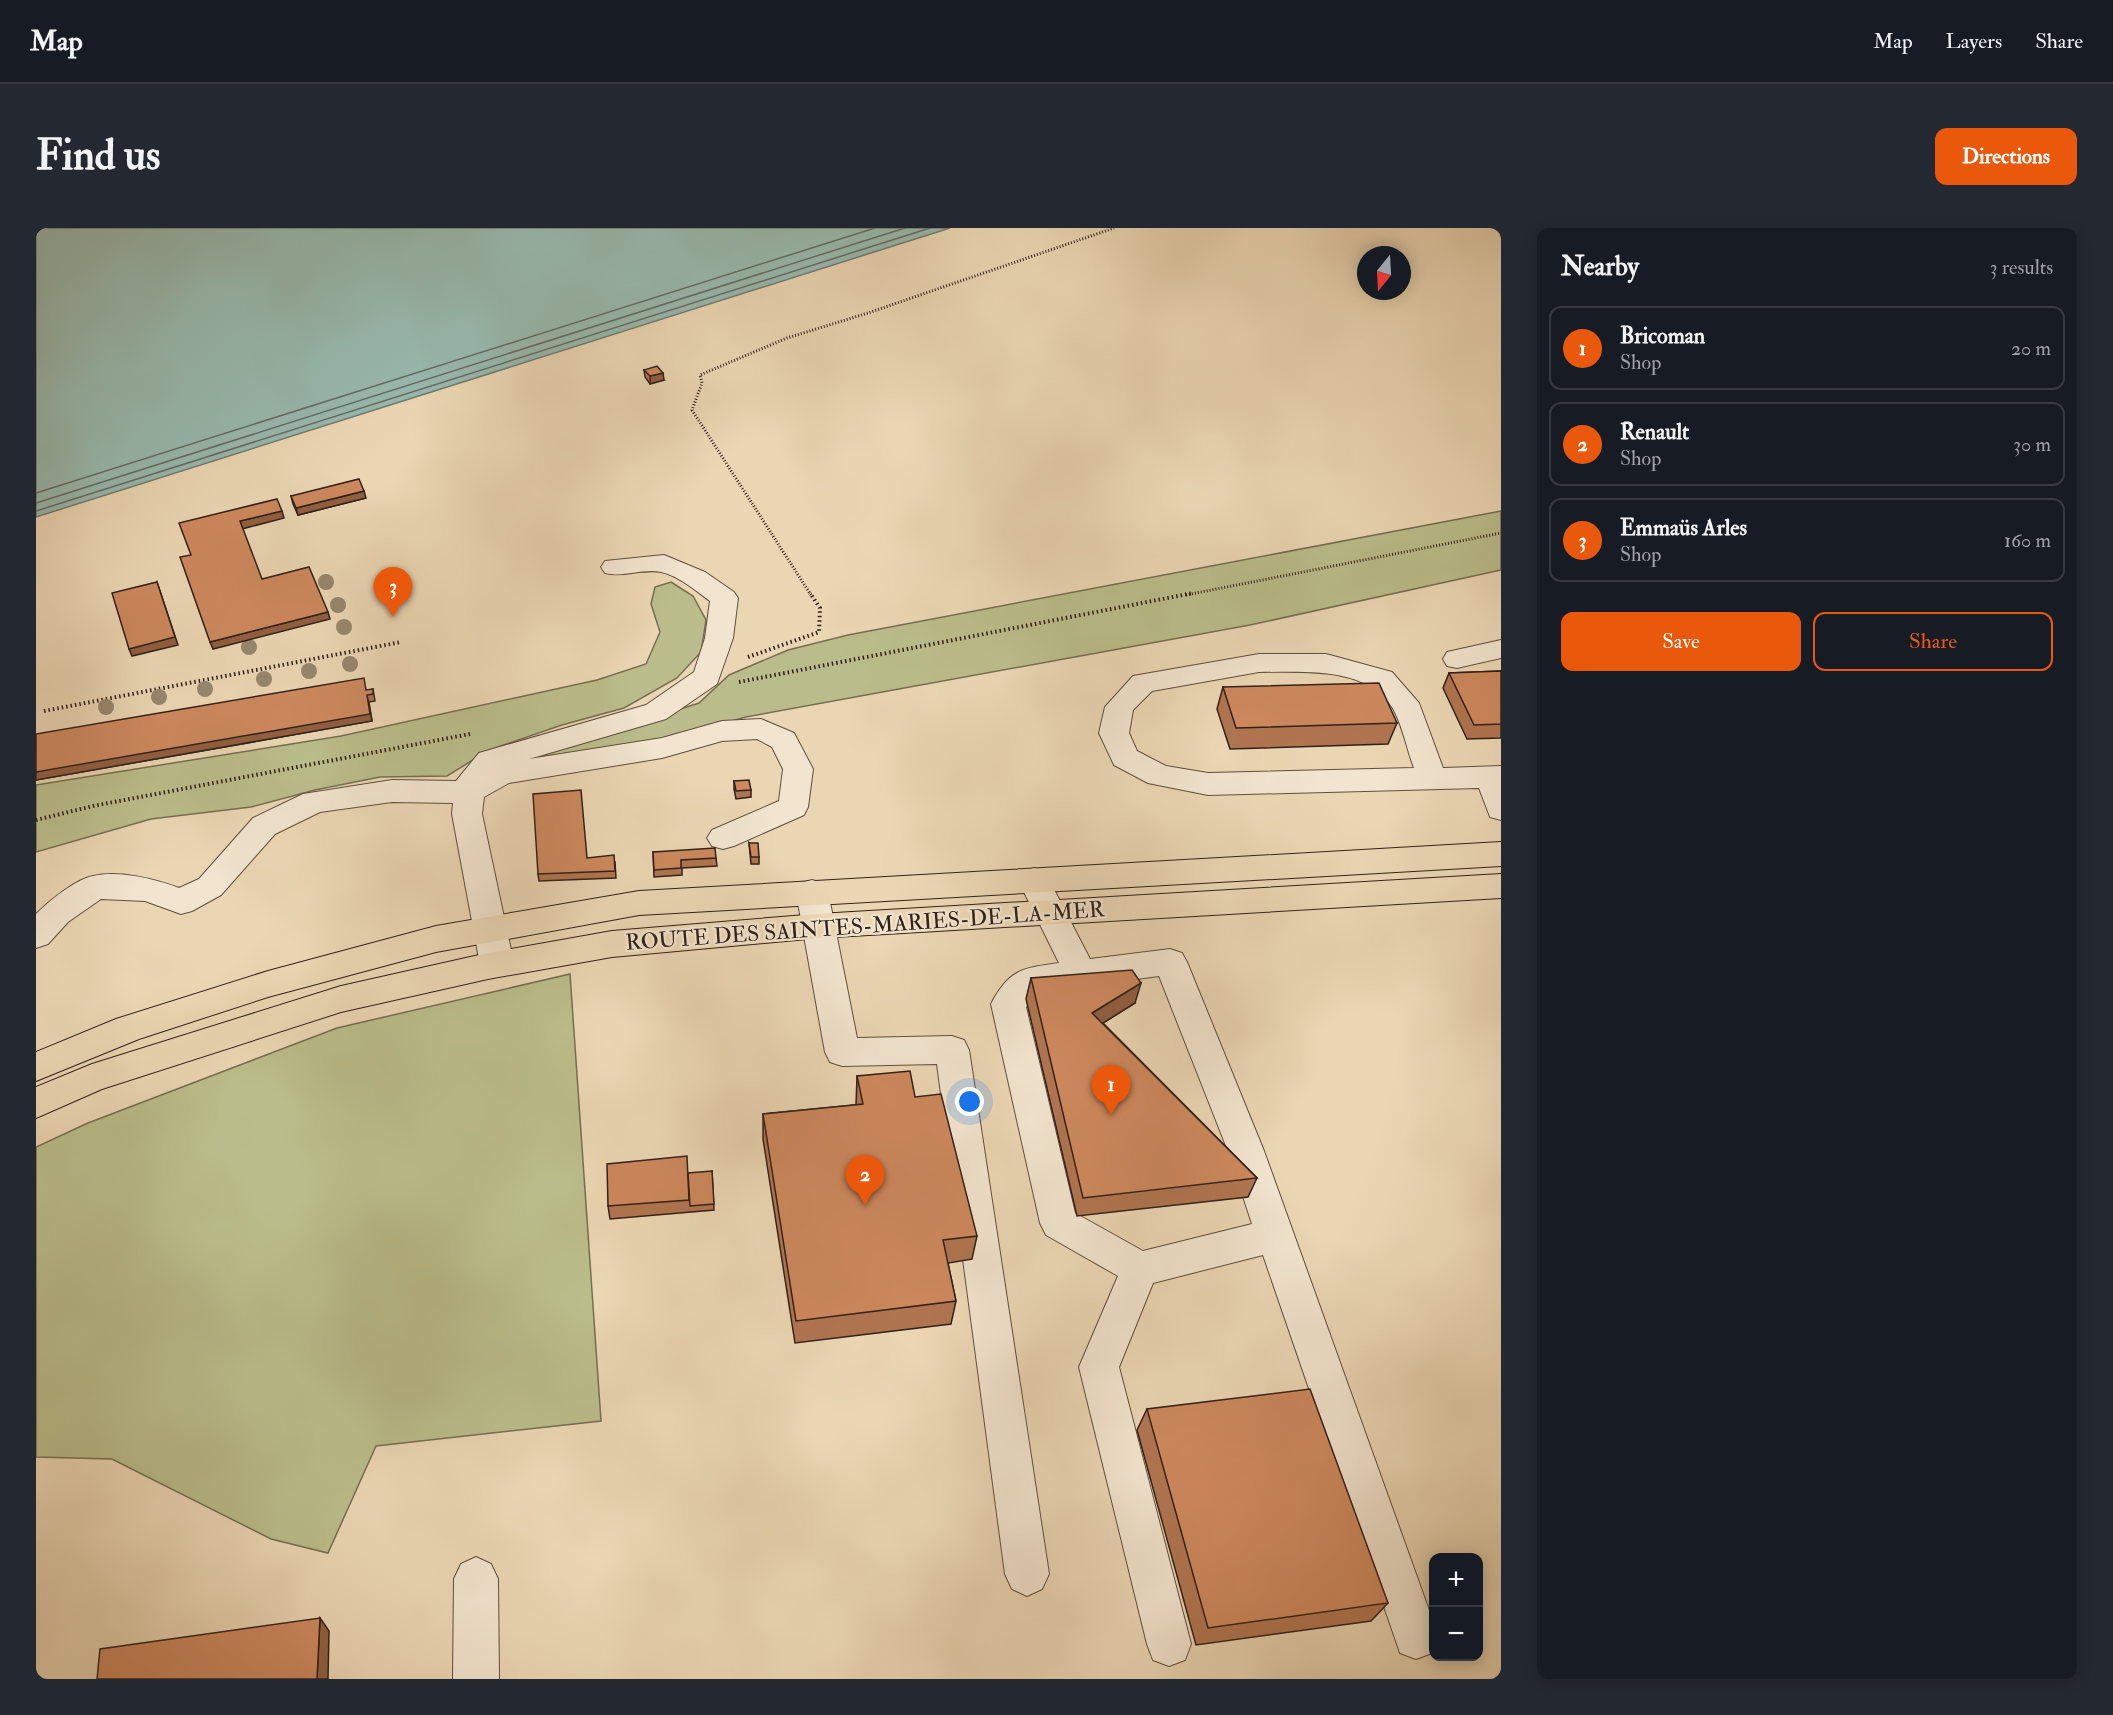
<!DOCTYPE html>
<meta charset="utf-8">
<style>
:root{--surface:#171b24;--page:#242831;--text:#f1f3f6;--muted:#9ea1a6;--line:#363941;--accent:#ea580c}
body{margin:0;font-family:"IM FELL Double Pica",serif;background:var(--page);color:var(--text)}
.controls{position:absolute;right:18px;bottom:18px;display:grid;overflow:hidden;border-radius:12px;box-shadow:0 3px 15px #0003}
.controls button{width:54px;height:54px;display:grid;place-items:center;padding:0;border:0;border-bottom:2px solid var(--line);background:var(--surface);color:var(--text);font:30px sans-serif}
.compass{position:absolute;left:1321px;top:18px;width:54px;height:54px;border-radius:50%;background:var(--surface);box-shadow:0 3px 15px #0003;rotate:198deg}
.you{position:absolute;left:934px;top:874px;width:21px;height:21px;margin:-15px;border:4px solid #fff;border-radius:50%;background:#1a73e8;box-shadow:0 0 0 9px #1a73e833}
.badge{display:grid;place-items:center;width:39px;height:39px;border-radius:50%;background:var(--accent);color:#fff;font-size:20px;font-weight:700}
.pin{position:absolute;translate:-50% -50px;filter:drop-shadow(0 2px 3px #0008)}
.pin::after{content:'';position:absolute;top:32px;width:21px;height:18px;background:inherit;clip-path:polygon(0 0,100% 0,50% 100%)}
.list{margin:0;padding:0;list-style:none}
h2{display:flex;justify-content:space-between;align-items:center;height:78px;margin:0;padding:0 24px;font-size:26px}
h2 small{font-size:20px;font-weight:400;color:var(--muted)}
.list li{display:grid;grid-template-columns:39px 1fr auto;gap:18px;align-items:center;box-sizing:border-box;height:84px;margin:0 12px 12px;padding:0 12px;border:2px solid var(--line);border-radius:12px}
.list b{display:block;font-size:22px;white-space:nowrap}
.list p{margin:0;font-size:20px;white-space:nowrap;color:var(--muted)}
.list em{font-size:20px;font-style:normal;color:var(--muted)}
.actions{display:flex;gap:12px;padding:18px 24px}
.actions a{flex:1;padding:14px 0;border:2px solid var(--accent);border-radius:12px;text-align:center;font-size:21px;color:var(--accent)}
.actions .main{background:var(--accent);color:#fff}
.map{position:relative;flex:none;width:1465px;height:1451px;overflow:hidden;border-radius:12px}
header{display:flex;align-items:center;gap:36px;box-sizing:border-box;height:84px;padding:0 30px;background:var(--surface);border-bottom:2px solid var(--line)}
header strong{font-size:28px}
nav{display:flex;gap:33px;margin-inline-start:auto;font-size:21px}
.intro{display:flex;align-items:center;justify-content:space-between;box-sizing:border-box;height:144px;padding:0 36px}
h1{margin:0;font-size:42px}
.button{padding:15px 27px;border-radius:12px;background:var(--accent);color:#fff;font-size:21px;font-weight:700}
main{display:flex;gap:36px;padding:0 36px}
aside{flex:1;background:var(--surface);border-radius:12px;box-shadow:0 3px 15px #0003}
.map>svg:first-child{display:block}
</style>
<header>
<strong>Map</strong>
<nav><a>Map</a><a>Layers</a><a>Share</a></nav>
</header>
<div class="intro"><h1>Find us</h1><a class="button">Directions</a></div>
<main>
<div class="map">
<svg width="1465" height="1451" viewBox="0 0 1465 1451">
<rect width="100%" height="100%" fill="#ebd6b3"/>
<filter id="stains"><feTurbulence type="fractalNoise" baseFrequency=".00333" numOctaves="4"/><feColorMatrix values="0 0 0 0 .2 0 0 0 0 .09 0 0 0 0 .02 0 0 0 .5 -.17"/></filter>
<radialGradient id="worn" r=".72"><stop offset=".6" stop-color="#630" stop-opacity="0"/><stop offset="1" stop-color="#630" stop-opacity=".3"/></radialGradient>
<g fill="#babd8b" stroke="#766e52" stroke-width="1.5">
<polygon points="1465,283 1465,342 1214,397 710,489 628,512 481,535 494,529 663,475 693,447 752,422 812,407"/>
<polygon points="635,354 657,368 670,392 665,424 641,450 588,480 526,497 453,522 411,548 344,549 279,562 215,579 115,591 0,624 0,557 305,508 561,452 610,436 624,404 615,376 619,359"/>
<polygon points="534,746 565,1193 340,1218 292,1325 235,1311 76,1231 0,1229 0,919 52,895 301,800"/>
</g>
<polygon fill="#98b9ae" stroke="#6f7c72" stroke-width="1.5" points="0,0 914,0 0,289"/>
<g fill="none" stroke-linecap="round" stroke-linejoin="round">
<g stroke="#646c64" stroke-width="1.5">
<polyline points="0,265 839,0"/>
<polyline points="0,275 869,0"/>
<polyline points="0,283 894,0"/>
</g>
<defs>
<g id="minor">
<path d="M628,327L669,344L698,364L702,370L697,410L681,456L630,491L493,531L626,510L686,493L725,491L758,505L777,541L772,579L768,587L698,618L687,621L676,618L671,610L676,602L743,573L747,541L736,519L721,511L686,513L626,530L473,555L448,569L446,586L478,736L473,745L461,749L449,745L444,736L416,586L417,575L356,574L284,584L239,606L185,667L156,683L145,686L109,673L65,671L32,694L12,716L0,720V686C13,673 40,651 57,648C83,642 119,651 143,660L163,651L217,590L267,566L356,552L420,553L443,525L610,477L658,444L669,410L674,373C660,363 643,348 625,344C607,340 587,350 569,345L565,339L569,333Z"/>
<polygon points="1465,412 1465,430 1421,440 1411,438 1407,431 1411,424"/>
<path d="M1223,426H1290L1356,444L1383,475L1407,540L1465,538V592L1454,589L1443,560L1172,567L1112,555L1078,537L1063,505L1069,479L1097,448ZM1223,444C1264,444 1331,438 1356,479C1366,495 1371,522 1378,540L1172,545L1130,538L1101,523L1093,505L1097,482L1116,463Z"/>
<path d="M998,640L1009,644L1054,731L1134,721L1146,725L1151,734L1228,923L1398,1396L1396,1425L1380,1431L1364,1425L1227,1027L1117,1055L1083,1139L1155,1416L1149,1432L1133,1438L1117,1432L1111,1416L1043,1139L1082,1048L1010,1007L1004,995L955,776C973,741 987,740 1023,735L982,652L987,644ZM1123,748L1192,923L1216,996L1107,1023L1039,985L990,779L1003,764Z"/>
<polygon points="776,652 787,655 792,664 821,810 916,808 928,812 933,822 1013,1346 1006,1361 991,1368 976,1361 969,1346 901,836 806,838 794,834 789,824 760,664 765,655"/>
<polygon points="440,1329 455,1336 462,1351 463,1451 417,1451 418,1351 425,1336"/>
</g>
<g id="major">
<polygon points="1465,614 1465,638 603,687 400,724 232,769 103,811 0,853 0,824 80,791 232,743 400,698 603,663"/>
<polygon points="1465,646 1465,670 782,710 576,729 452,751 305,784 66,861 0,890 0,859 56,836 305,758 452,725 576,703 782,686"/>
</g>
</defs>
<use href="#minor" stroke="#604e40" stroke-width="2"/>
<use href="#major" stroke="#312019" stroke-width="2"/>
<g stroke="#312019" stroke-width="3" stroke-dasharray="1 2" stroke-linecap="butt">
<polyline points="775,367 656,182 666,155 664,147 751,110 832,85 1078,0"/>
<polyline points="1150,367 1465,305"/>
</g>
<g stroke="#312019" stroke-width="4" stroke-dasharray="1.5 3" stroke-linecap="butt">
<polyline points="712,429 783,404 784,380 774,365"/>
<polyline points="703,454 1157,365"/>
<polyline points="8,483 365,414"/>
<polyline points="0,592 57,578 434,506"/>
</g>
<use href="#minor" fill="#f2e4ce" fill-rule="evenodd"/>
<use href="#major" fill="#ebd6b3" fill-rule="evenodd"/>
</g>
<g fill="#97876e">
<circle cx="290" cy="354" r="8"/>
<circle cx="302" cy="377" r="8"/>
<circle cx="308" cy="399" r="8"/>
<circle cx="213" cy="419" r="8"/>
<circle cx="314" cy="436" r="8"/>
<circle cx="273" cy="443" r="8"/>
<circle cx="228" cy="451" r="8"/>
<circle cx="169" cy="461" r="8"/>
<circle cx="123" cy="469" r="8"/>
<circle cx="70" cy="479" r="8"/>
</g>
<g fill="#b07550" stroke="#312019" stroke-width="1.5">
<polygon points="608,142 628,152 614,156 609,149"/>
<polygon points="255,268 330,270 262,287 257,276"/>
<polygon points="1465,443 1465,510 1431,511 1407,460 1413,445"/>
<polygon points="1187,459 1361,495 1352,516 1194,521 1181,481"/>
<polygon points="337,461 339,473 333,474 336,493 0,552"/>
<polygon points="698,553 715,562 715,569 700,571 698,561"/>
<polygon points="713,615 723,629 723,636 715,636"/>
<polygon points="617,624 680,630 681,638 646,640 646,647 618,649"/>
<polygon points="551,630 579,634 580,650 503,653 502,646"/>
<polygon points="995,750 1099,775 1067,795 1221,950 1212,969 1041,988 990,771"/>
<polygon points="821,848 879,869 941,1008 936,1031 912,1035 920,1073 915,1096 759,1115 727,911 727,886 820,877"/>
<polygon points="676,943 678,982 574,991 572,978 653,958"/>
<polygon points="1111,1181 1352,1375 1335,1393 1160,1417 1101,1202"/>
</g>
<g fill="#905f41" stroke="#312019" stroke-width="1.5">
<polygon points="627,145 628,152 614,156 614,148"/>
<polygon points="328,263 330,270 262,287 260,280"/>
<polygon points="246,283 248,290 206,301 204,293"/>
<polygon points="121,354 142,417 96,428 93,421"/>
<polygon points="292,384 294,391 177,421 174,414"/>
<polygon points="331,467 336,493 0,552 0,544"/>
<polygon points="1105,755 1099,775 1051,805 1056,785"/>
<polygon points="284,1390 293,1403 292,1451 281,1451"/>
</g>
<g fill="#cd885d" stroke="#312019" stroke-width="1.5">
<polygon points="621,138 627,145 614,148 608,142"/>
<polygon points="323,251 328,263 260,280 255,268"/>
<polygon points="241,271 246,283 204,293 226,351 273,339 292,384 174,414 144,329 155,327 143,295"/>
<polygon points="121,354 139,409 93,421 76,365"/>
<polygon points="1465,443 1465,496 1438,497 1413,445"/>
<polygon points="328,450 330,462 337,461 337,466 331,467 334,486 0,544 0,506"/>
<polygon points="1343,455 1361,495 1200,500 1187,459"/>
<polygon points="713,552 715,562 700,563 698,553"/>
<polygon points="545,562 551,630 578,627 579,643 502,646 497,566"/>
<polygon points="713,615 722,615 723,629 715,629"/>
<polygon points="679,620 680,630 645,632 645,640 618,642 617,624"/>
<polygon points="1096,742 1105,755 1056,785 1221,950 1047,970 995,750"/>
<polygon points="874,843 879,869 905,866 941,1008 907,1012 920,1073 760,1093 727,886 827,876 821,848"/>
<polygon points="651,928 653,972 572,978 571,936"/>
<polygon points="676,943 678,976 654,978 652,945"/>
<polygon points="1274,1161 1352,1375 1172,1400 1111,1181"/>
<polygon points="284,1390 281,1451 61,1451 64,1421"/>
</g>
<g text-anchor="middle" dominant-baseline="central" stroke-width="4.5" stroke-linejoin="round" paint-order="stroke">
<g font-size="22" fill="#312019" stroke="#f2e4ce">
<text transform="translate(829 698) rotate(-4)">ROUTE DES SAINTES-MARIES-DE-LA-MER</text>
</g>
</g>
<rect width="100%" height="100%" filter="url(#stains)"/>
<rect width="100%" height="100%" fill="url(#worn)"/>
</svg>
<div class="controls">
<button>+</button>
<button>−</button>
</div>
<svg class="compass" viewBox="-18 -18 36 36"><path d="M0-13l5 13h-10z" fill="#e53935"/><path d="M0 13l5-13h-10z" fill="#9ea1a6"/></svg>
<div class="you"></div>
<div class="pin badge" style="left:1075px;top:887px">1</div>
<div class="pin badge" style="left:829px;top:977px">2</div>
<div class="pin badge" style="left:357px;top:389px">3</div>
</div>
<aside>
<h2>Nearby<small>3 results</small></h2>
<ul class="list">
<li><span class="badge">1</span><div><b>Bricoman</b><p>Shop</p></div><em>20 m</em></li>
<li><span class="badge">2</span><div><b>Renault</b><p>Shop</p></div><em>30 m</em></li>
<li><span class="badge">3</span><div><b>Emmaüs Arles</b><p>Shop</p></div><em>160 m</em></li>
</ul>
<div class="actions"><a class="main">Save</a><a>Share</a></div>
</aside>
</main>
